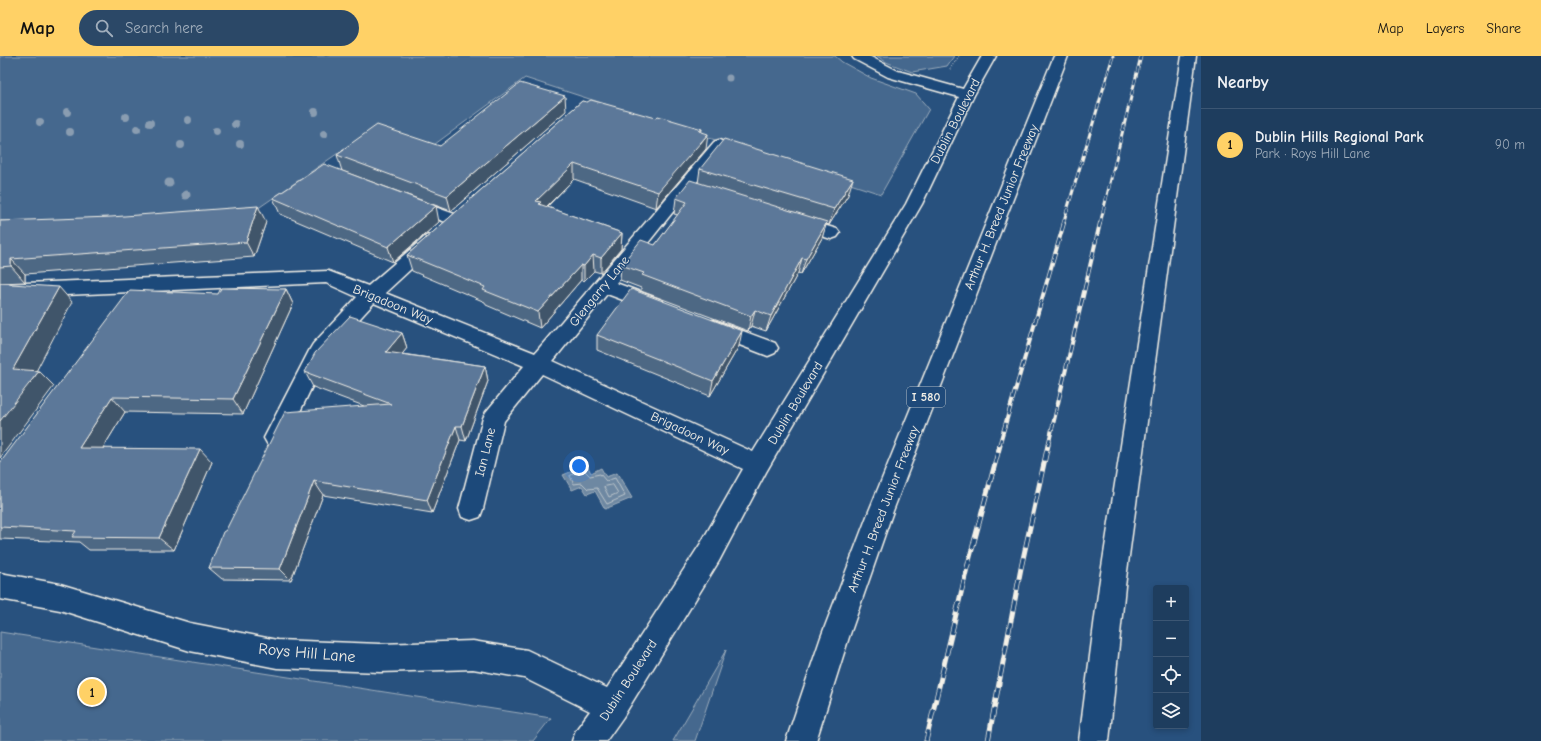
<!DOCTYPE html>
<meta charset="utf-8">
<style>
:root{--surface:#1e3d5e;--page:#2b4867;--text:#f1f3f6;--muted:#a1aebc;--line:#3c5673;--accent:#ffd166}
body{margin:0;font-family:"Comic Neue",sans-serif;background:var(--page);color:var(--text)}
.controls{position:absolute;right:12px;bottom:12px;display:grid;overflow:hidden;border-radius:4px;box-shadow:0 2px 6px #0003}
.controls button{width:36px;height:36px;display:grid;place-items:center;padding:0;border:0;border-bottom:1px solid var(--line);background:var(--surface);color:var(--text);font:20px sans-serif}
.you{position:absolute;left:579px;top:410px;width:14px;height:14px;margin:-10px;border:3px solid #fff;border-radius:50%;background:#1a73e8;box-shadow:0 0 0 6px #1a73e833}
.badge{display:grid;place-items:center;width:26px;height:26px;border-radius:50%;background:var(--accent);color:#111;font-size:13px;font-weight:700}
.pin{position:absolute;translate:-50% -50%;border:2px solid #fff;box-shadow:0 1px 4px #0006}
.list{margin:0;padding:0;list-style:none}
h2{display:flex;justify-content:space-between;align-items:center;height:52px;margin:0;padding:0 16px;font-size:17px}
h2 small{font-size:13px;font-weight:400;color:var(--muted)}
.list li{display:grid;grid-template-columns:26px 1fr auto;gap:12px;align-items:center;box-sizing:border-box;height:72px;padding:0 16px;border-top:1px solid var(--line)}
.list b{display:block;font-size:15px;white-space:nowrap}
.list p{margin:0;font-size:13px;white-space:nowrap;color:var(--muted)}
.list em{font-size:13px;font-style:normal;color:var(--muted)}
.icon{flex:none;width:22px;height:22px;fill:none;stroke:currentColor;stroke-width:2;stroke-linecap:round;stroke-linejoin:round}
.map{position:relative;flex:none;width:1201px;height:685px;overflow:hidden}
header{display:flex;align-items:center;gap:24px;box-sizing:border-box;height:56px;padding:0 20px;background:var(--accent);color:#111}
header strong{font-size:19px}
nav{display:flex;gap:22px;margin-inline-start:auto;font-size:14px}
.search{width:280px;height:36px;background:var(--page);display:flex;align-items:center;gap:10px;box-sizing:border-box;padding:0 14px;border-radius:22px;color:var(--muted);font-size:15px}
main{display:flex}
aside{flex:1;background:var(--surface)}
.map>svg:first-child{display:block}
</style>
<header>
<strong>Map</strong>
<div class="search"><svg class="icon" aria-label="search" viewBox="0 0 24 24"><circle cx="10" cy="10" r="6"/><path d="M15 15l6 6"/></svg>Search here</div>
<nav><a>Map</a><a>Layers</a><a>Share</a></nav>
</header>
<main>
<div class="map">
<svg width="1201" height="685" viewBox="0 0 1201 685">
<rect width="100%" height="100%" fill="#28517e"/>
<filter id="ink" filterUnits="userSpaceOnUse"><feTurbulence type="fractalNoise" baseFrequency=".025" numOctaves="2"/><feDisplacementMap in="SourceGraphic" scale="8" xChannelSelector="R" yChannelSelector="G"/><feConvolveMatrix kernelMatrix="1 2 1 2 8 2 1 2 1" color-interpolation-filters="sRGB"/></filter>
<g filter="url(#ink)">
<g fill="#45688e" stroke="#9cacbb">
<polygon points="0,0 835,0 842,6 871,22 916,38 929,53 881,138 525,22 431,91 373,73 257,153 0,170"/>
<polygon points="877,0 954,0 947,10 912,16 886,6"/>
<polygon points="0,576 551,662 533,685 0,685"/>
<polygon points="726,594 695,685 673,685"/>
</g>
<polygon fill="#6e88a2" stroke="#a4b2be" points="587,409 591,417 601,412 606,421 617,417 632,442 605,453 595,435 587,438 582,430 572,434 563,419"/>
<g fill="none" stroke-linecap="round" stroke-linejoin="round">
<g stroke="#bec7cc" stroke-width="1">
<polygon points="584,414 590,420 600,418 606,425 615,422 625,440 607,448 597,432 588,433 582,427 574,428 570,420"/>
<polygon points="613,429 618,437 609,441 604,431"/>
</g>
<defs>
<g id="minor">
<polygon points="852,0 869,0 898,15 963,33 982,0 996,0 974,39 922,148 766,416 719,505 623,661 606,685 572,685 576,674 590,655 524,622 473,613 380,616 277,612 190,595 60,554 0,543 0,517 60,528 190,567 277,584 380,588 473,585 527,594 607,632 701,487 743,413 542,318 504,365 483,453 480,461 471,464 462,461 459,453 483,362 486,356 524,310 374,247 328,297 284,389 276,391 268,389 264,382 310,293 313,288 357,241 326,227 0,242 0,228 328,215 368,230 426,180 432,178 438,180 441,184 438,188 385,237 535,297 714,86 719,84 724,86 727,89 724,92 616,227 662,244 665,249 662,254 655,256 607,238 553,305 753,396 906,148 959,41 888,21 854,3"/>
<polygon points="410,142 460,160 463,164 460,168 454,169 404,151 402,147 404,143"/>
<polygon points="796,161 837,173 840,177 837,181 831,183 790,170 787,166 790,162"/>
<polygon points="713,264 775,287 778,292 775,297 768,300 706,276 703,271 706,266"/>
</g>
<g id="highway">
<polygon points="1054,0 1068,0 893,455 849,581 816,685 786,685 821,581 869,455"/>
<polygon points="1182,0 1196,0 1125,530 1109,685 1079,685 1099,530"/>
</g>
</defs>
<use href="#minor" stroke="#f4f1e8" stroke-width="3"/>
<use href="#highway" stroke="#f4f1e8" stroke-width="3"/>
<polyline stroke="#f4f1e8" stroke-width="1.5" stroke-dasharray="0.5 2" stroke-linecap="butt" points="950,13 959,0"/>
<use href="#minor" fill="#1f4a7a" fill-rule="evenodd"/>
<use href="#highway" fill="#1f4a7a" fill-rule="evenodd"/>
<defs>
<g id="rail-far2">
<polyline points="1063,168 1113,0"/>
<polyline points="1100,168 1141,0"/>
</g>
<g id="rail-far1">
<polyline points="999,390 1064,167"/>
<polyline points="1048,390 1100,167"/>
</g>
<g id="rail">
<polyline points="926,685 967,512 1000,389"/>
<polyline points="988,685 1021,512 1048,389"/>
</g>
</defs>
<use href="#rail-far2" stroke="#f4f1e8" stroke-width="3"/>
<use href="#rail-far1" stroke="#f4f1e8" stroke-width="4"/>
<use href="#rail" stroke="#f4f1e8" stroke-width="5"/>
<use href="#rail-far2" stroke="#1f4a7a" stroke-width="2" stroke-dasharray="6" stroke-linecap="butt"/>
<use href="#rail-far1" stroke="#1f4a7a" stroke-width="2.5" stroke-dasharray="8" stroke-linecap="butt"/>
<use href="#rail" stroke="#1f4a7a" stroke-width="3.5" stroke-dasharray="11" stroke-linecap="butt"/>
</g>
<g fill="#8a9db1">
<circle cx="729" cy="22" r="3.5"/>
<circle cx="67" cy="56" r="4"/>
<circle cx="315" cy="56" r="4"/>
<circle cx="126" cy="61" r="4"/>
<circle cx="188" cy="64" r="4"/>
<circle cx="40" cy="66" r="4"/>
<circle cx="150" cy="67" r="4"/>
<circle cx="235" cy="68" r="4"/>
<circle cx="137" cy="73" r="4"/>
<circle cx="216" cy="75" r="4"/>
<circle cx="70" cy="76" r="4"/>
<circle cx="324" cy="78" r="4"/>
<circle cx="240" cy="88" r="4"/>
<circle cx="181" cy="89" r="4"/>
<circle cx="169" cy="127" r="4.5"/>
<circle cx="186" cy="139" r="4.5"/>
</g>
<g fill="#4e6784" stroke="#f4f1e8">
<polygon points="582,45 706,93 656,152 574,123 547,151 622,177 621,193 601,217 594,215 584,225 581,224 540,272 486,249 485,246 412,215 407,199"/>
<polygon points="566,55 451,155 342,115 337,99 342,95 342,94 440,90"/>
<polygon points="700,113 848,139 829,169 826,168 822,182 801,218 798,217 766,275 751,270 748,275 641,235 641,232 620,224 621,209 655,189 678,159 674,158 676,142 698,127"/>
<polygon points="273,142 439,166 393,206 280,158"/>
<polygon points="0,165 266,166 254,201 25,218 25,226 0,227"/>
<polygon points="286,233 293,248 243,358 125,356 103,392 212,406 174,494 89,494 79,486 0,483 0,407 218,238"/>
<polygon points="402,277 407,292 402,298 485,310 488,325 466,385 460,384 432,457 323,439 291,524 222,523 209,512 226,474 364,350 313,331 305,316"/>
<polygon points="597,279 739,290 710,340 597,294"/>
</g>
<g fill="#40546b" stroke="#f4f1e8">
<polygon points="565,40 566,55 451,155 447,140"/>
<polygon points="702,73 700,88 708,78 706,93 656,152 658,136"/>
<polygon points="574,108 574,123 541,156 536,145"/>
<polygon points="853,123 848,139 829,169 834,153"/>
<polygon points="258,150 266,166 254,201 246,186"/>
<polygon points="436,150 439,166 393,206 388,191"/>
<polygon points="827,166 822,182 801,218 806,203"/>
<polygon points="622,177 621,193 601,217 601,202"/>
<polygon points="593,199 594,215 584,225 584,210"/>
<polygon points="802,202 798,217 766,275 771,260"/>
<polygon points="11,203 25,218 25,226 11,210"/>
<polygon points="581,209 581,224 540,272 538,256"/>
<polygon points="59,231 72,246 30,327 39,315 54,330 0,402 0,365 13,313"/>
<polygon points="286,233 293,248 243,358 233,343"/>
<polygon points="755,254 751,270 748,275 751,260"/>
<polygon points="742,275 739,290 710,340 713,325"/>
<polygon points="402,277 407,292 392,311 386,296"/>
<polygon points="485,310 488,325 466,385 462,370"/>
<polygon points="112,341 125,356 95,405 79,392"/>
<polygon points="456,370 460,384 432,457 427,444"/>
<polygon points="200,393 212,406 174,494 159,482"/>
<polygon points="314,425 323,439 291,524 280,513"/>
</g>
<g fill="#5b7899" stroke="#f4f1e8">
<polygon points="520,27 565,40 447,140 337,99 344,94 342,94 377,69 440,90"/>
<polygon points="591,44 656,62 658,60 702,73 699,75 708,78 658,136 574,108 536,145 541,146 539,148 622,177 601,202 593,199 584,210 581,209 538,256 483,234 485,231 407,199 582,45 587,46"/>
<polygon points="724,83 853,123 834,153 700,113"/>
<polygon points="324,108 436,150 388,191 273,142"/>
<polygon points="690,124 827,166 806,203 802,202 771,260 755,254 751,260 642,219 644,217 621,209 641,184 655,189 687,146 676,142"/>
<polygon points="258,150 246,186 11,203 11,210 0,211 0,165 111,161"/>
<polygon points="0,227 11,227 11,228 59,231 13,313 39,315 0,365"/>
<polygon points="221,232 286,233 233,343 112,341 79,392 200,393 159,482 72,481 76,475 0,471 0,407 130,234 218,238"/>
<polygon points="631,233 742,275 713,325 597,279"/>
<polygon points="350,260 402,277 386,296 485,310 462,370 456,370 427,444 314,425 280,513 209,512 223,476 226,474 285,356 391,348 305,316 315,297"/>
</g>
</g>
<g text-anchor="middle" dominant-baseline="central" stroke-width="3" stroke-linejoin="round" paint-order="stroke">
<rect fill="#1f4a7a" stroke="#b4bfc7" stroke-width="1" x="907" y="331" width="38" height="20" rx="3"/>
<g font-size="12" font-weight="bold" fill="#f4f1e8">
<text x="926" y="341">I 580</text>
</g>
<g font-size="13" fill="#f4f1e8" stroke="#1f4a7a">
<text transform="translate(955 65) rotate(-63)">Dublin Boulevard</text>
<text transform="translate(1001 151) rotate(-68)">Arthur H. Breed Junior Freeway</text>
<text transform="translate(599 235) rotate(-51)">Glengarry Lane</text>
<text transform="translate(393 248) rotate(22)">Brigadoon Way</text>
<text transform="translate(795 347) rotate(-59)">Dublin Boulevard</text>
<text transform="translate(690 377) rotate(25)">Brigadoon Way</text>
<text transform="translate(485 396) rotate(-76)">Ian Lane</text>
<text transform="translate(883 453) rotate(-69)">Arthur H. Breed Junior Freeway</text>
<text transform="translate(628 624) rotate(-57)">Dublin Boulevard</text>
</g>
<g font-size="16" fill="#f4f1e8" stroke="#1f4a7a">
<text transform="translate(307 597) rotate(5)">Roys Hill Lane</text>
</g>
</g>
</svg>
<div class="controls">
<button>+</button>
<button>−</button>
<button><svg class="icon" aria-label="locate" viewBox="0 0 24 24"><circle cx="12" cy="12" r="6"/><path d="M12 2v4M12 18v4M2 12h4M18 12h4"/></svg></button>
<button><svg class="icon" aria-label="layers" viewBox="0 0 24 24"><path d="M12 4l9 5-9 5-9-5zM3 14l9 5 9-5"/></svg></button>
</div>
<div class="you"></div>
<div class="pin badge" style="left:92px;top:636px">1</div>
</div>
<aside>
<h2>Nearby<small></small></h2>
<ul class="list">
<li><span class="badge">1</span><div><b>Dublin Hills Regional Park</b><p>Park · Roys Hill Lane</p></div><em>90 m</em></li>
</ul>
</aside>
</main>
